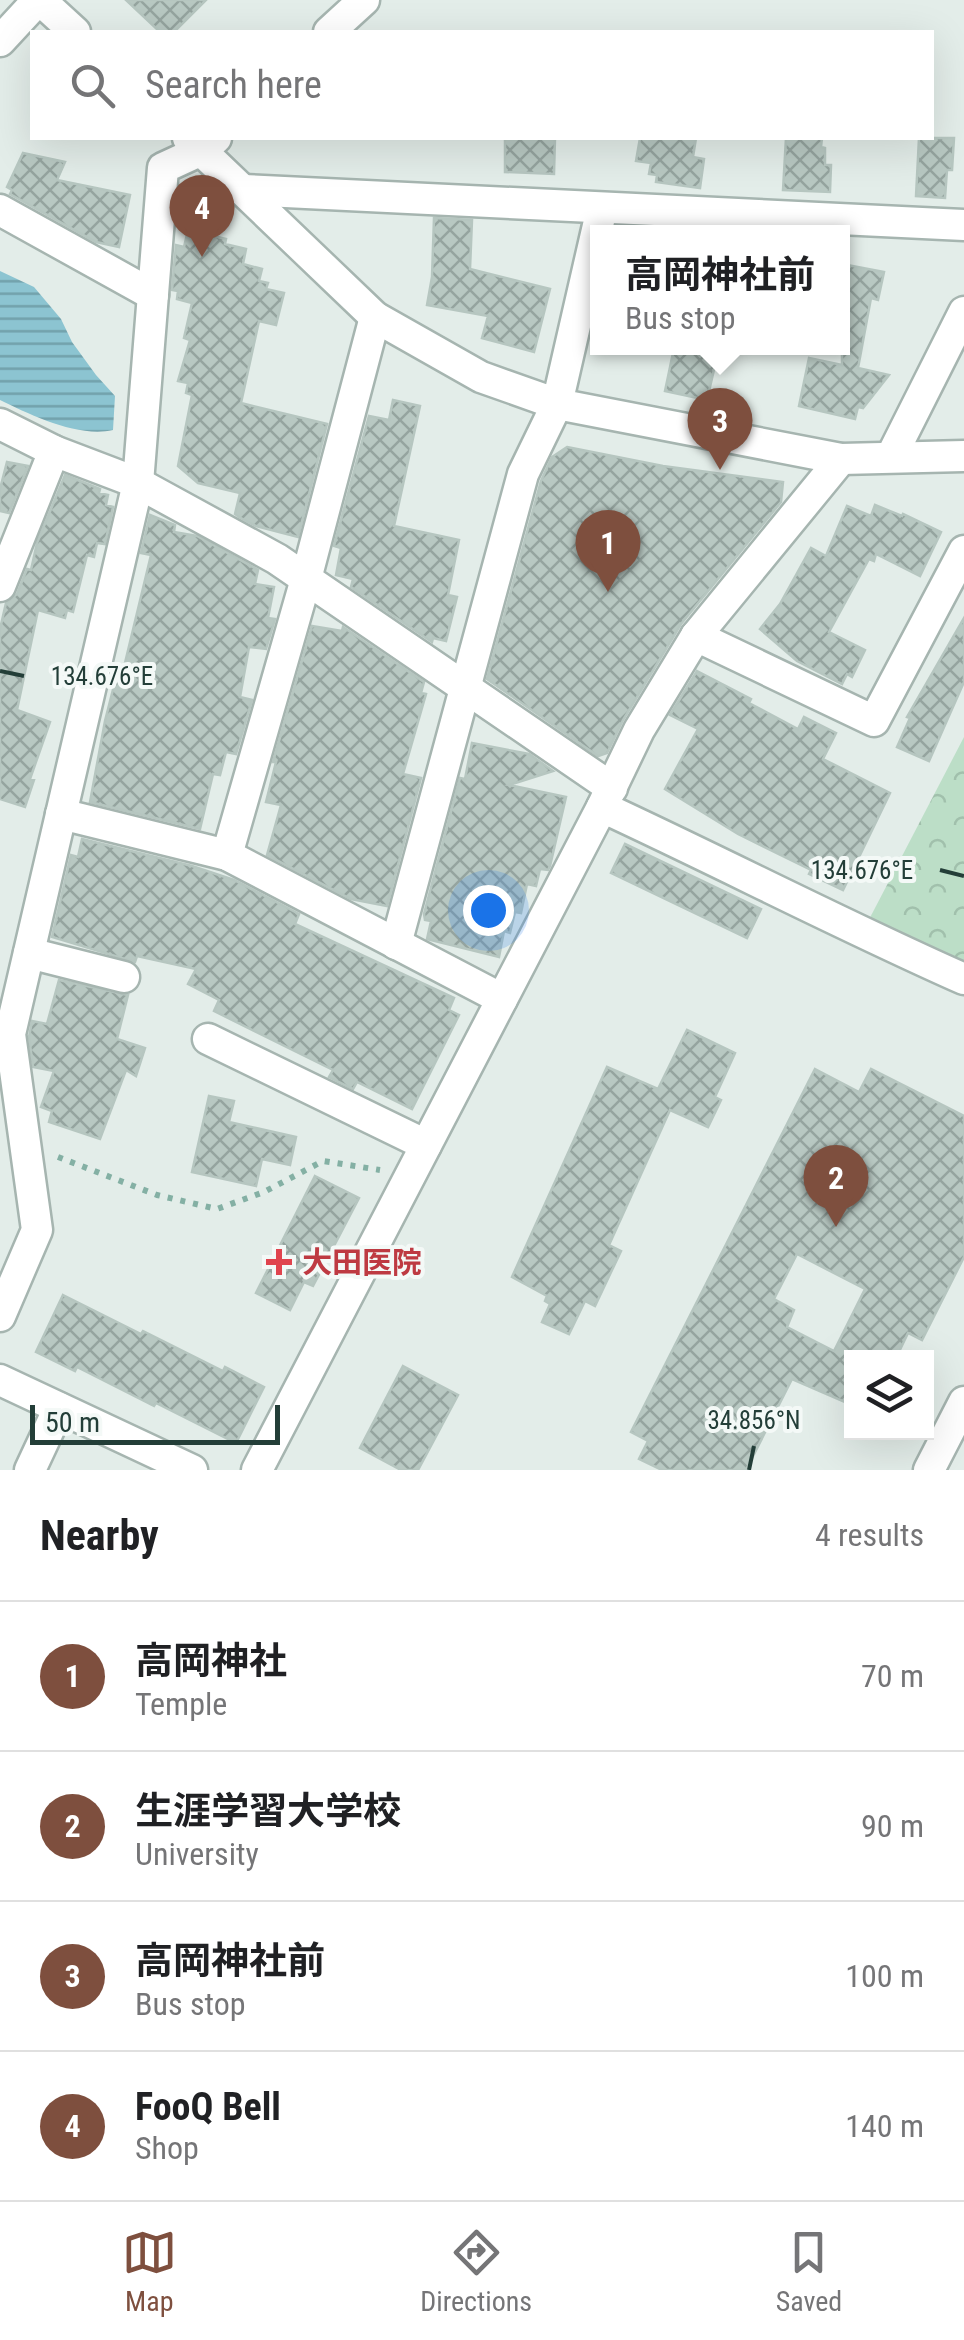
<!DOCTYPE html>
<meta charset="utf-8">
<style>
:root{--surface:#fff;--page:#f6f6f6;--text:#202124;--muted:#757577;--line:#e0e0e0;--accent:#7e4f3e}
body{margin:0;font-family:"Roboto Condensed","Noto Sans JP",sans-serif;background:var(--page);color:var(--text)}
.controls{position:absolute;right:30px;bottom:30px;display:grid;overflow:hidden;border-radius:0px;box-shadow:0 10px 40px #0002}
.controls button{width:90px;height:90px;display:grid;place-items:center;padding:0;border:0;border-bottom:2px solid var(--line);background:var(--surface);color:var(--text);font:50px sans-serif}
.scale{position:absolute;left:30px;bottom:25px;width:250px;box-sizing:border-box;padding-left:10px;border:5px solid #233e38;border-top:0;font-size:28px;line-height:35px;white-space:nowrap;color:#233e38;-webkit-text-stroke:8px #f4f9f7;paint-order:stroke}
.you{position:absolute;left:488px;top:910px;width:35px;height:35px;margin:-25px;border:8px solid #fff;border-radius:50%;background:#1a73e8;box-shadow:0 0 0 15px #1a73e833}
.badge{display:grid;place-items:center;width:65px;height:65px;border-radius:50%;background:var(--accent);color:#fff;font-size:32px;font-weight:700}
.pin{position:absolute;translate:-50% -82px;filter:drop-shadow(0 2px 5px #0008)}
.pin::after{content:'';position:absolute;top:52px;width:35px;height:30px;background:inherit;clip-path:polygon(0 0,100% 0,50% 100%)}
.popup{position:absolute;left:590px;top:225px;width:260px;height:130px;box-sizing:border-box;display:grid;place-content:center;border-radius:0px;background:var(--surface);filter:drop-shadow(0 2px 8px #0005);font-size:32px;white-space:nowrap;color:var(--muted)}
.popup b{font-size:38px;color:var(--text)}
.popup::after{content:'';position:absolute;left:50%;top:100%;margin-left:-20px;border:20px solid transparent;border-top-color:var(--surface)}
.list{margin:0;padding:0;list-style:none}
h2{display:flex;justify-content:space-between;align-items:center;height:130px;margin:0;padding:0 40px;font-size:42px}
h2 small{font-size:32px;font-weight:400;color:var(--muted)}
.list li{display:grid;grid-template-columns:65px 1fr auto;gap:30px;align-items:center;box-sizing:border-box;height:150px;padding:0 40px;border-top:2px solid var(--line)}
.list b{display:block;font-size:38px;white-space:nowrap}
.list p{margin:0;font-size:32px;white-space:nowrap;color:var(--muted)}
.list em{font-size:32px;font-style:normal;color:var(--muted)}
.icon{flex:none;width:55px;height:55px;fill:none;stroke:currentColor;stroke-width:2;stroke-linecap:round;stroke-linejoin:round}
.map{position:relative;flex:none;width:964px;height:1470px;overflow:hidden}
.search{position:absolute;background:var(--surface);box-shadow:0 10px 40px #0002;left:30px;right:30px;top:30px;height:110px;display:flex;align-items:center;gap:25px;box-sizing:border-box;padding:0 35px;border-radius:0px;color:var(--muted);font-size:38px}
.sheet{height:730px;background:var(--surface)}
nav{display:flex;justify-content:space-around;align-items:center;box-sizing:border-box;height:140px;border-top:2px solid var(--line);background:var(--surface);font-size:28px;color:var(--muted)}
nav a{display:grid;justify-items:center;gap:5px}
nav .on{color:var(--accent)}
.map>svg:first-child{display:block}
</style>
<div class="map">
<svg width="964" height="1470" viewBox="0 0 964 1470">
<defs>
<pattern id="park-crowns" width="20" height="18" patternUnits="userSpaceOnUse" patternTransform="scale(2.5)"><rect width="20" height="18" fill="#bcdec7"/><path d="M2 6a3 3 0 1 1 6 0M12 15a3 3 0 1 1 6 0" fill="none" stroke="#a1c0ac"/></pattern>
<pattern id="water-rules" width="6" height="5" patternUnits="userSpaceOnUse" patternTransform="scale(2.5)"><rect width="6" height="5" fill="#8cc4d1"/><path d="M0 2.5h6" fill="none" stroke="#72a1ab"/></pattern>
<pattern id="building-cross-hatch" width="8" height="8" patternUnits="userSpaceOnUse" patternTransform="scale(2.5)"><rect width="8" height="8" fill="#b8c8c2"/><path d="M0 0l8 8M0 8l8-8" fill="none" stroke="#95a49f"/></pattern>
</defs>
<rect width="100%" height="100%" fill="#e3ede9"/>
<polygon fill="url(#park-crowns)" points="964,737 964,979 862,933"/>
<path fill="url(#water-rules)" d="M0,271L34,287L61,319L72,342L96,375L115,396L113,430C78,438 31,415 0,400Z"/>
<g fill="url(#building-cross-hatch)" stroke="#b6c6c0" stroke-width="2.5" fill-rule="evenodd">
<polygon points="126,0 206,0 174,32 160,32"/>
<polygon points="505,138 555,138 554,174 505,172"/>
<polygon points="640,138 696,138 693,157 704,159 700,188 656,182 657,175 649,174 651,163 636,161"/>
<polygon points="786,138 822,138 821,147 825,148 825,165 831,165 830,192 783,190"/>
<polygon points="919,138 954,138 952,170 947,170 945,198 916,196"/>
<polygon points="23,153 65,162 57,180 130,195 119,247 96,242 10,194 12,190 7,187"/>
<polygon points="434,218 472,220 470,269 550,289 534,352 482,338 488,316 427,305 432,277"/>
<polygon points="188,230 226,239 225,244 246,249 243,264 262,269 259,281 268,283 266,289 284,293 276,325 259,321 241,403 327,424 298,537 256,526 239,517 235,514 240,493 198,483 178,466 192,395 186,393 188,383 178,381 190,340 184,338 192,303 177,299 178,291 172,290 176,245 184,247"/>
<polygon points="842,264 884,272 878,300 871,298 858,368 889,375 863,408 858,407 855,419 799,406 809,358 842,365"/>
<polygon points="674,348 719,348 707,400 665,391"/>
<polygon points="393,400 420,406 394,526 459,540 448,595 457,597 446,641 433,638 432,642 351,587 353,579 336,575 341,548 334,546 369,416 389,420"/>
<polygon points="567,447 663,466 783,482 781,502 681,624 623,720 607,753 598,756 487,679 541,481 552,457"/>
<polygon points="7,462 28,466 9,513 0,511 0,489"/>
<polygon points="65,475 100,489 99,493 108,495 106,505 113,507 105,544 97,543 94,557 87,555 73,612 67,610 65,618 38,610 17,710 50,722 30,779 34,780 25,807 0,799 0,629 6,603 17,594 27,569 31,570 37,543"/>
<polygon points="875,505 902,516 903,514 941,532 920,576 876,554 874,561 869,559 829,632 865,650 852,677 847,674 842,684 797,661 760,629 780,604 811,548 826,556 847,506 871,516"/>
<polygon points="150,515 175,525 174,532 197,536 258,570 255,584 274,587 268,618 275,619 266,649 249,647 240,697 252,700 236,754 226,752 220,775 213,774 200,829 90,802 105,721 119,666 124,667 151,555 141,553"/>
<polygon points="964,618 964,682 929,761 897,747 910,718 907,717"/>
<polygon points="312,626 342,631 343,627 424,682 421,693 426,694 403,774 421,778 387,906 351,899 267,855 281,805 266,802 276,762 273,762"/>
<polygon points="697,671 751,699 749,703 798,729 804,717 836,733 823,759 890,793 843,890 809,874 811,870 738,834 665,789 698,729 670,715"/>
<polygon points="472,743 529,754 553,771 509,785 566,797 550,866 548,870 540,869 536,886 527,884 521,913 515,912 510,933 504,931 499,957 427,939 431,921 425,920 424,914 460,778 465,779"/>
<polygon points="82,839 192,866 234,880 299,914 295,924 454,998 449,1010 459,1015 412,1109 357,1082 353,1089 329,1077 333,1070 214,1011 219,1000 188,984 196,969 137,956 135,962 52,937 71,855 78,857"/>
<polygon points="625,844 761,909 747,938 611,873"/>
<polygon points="59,980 128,995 117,1039 145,1048 136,1076 126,1070 100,1139 49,1122 52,1111 41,1107 54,1071 33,1067 29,1037 32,1021 47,1024"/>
<polygon points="687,1030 735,1053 715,1097 721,1100 708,1127 670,1110 609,1245 621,1251 595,1306 585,1301 569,1334 542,1322 550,1304 545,1301 547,1296 512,1277 607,1067 658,1089"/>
<path d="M815,1069L859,1092L871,1069L964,1116V1257L922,1340L908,1333L896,1358H848L852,1360V1405L792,1379L746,1470H662L639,1459L648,1441L631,1432ZM797,1254L865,1289L834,1351L787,1327L794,1310L774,1299Z"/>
<polygon points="209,1096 234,1101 229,1122 296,1137 290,1165 262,1159 256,1186 192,1172"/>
<polygon points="315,1176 359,1198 313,1286 304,1282 290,1310 256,1293"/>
<polygon points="63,1295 141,1334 143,1331 223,1371 225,1367 264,1387 236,1443 156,1403 154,1406 77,1367 75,1371 36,1352"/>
<polygon points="403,1366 458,1395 418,1470 401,1470 360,1448"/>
</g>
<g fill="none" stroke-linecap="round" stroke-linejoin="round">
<defs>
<g id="minor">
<polyline points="329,32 364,0"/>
<polyline points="0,41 38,0"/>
<polyline points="243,190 964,225"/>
<polyline points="0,210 153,295"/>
<polyline points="0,424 54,451 138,483 277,559 612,788"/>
<polyline points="891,457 964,312"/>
<polyline points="0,586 54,451"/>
<polyline points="696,636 874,721 964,551"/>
<path d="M602,807C723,863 842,925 964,979"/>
<polyline points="61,814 227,855 502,999"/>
<polyline points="227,855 306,579 375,317"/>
<polyline points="396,944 523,474 557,404 602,208"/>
<polyline points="29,953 124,977"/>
<polyline points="208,1039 426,1145"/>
<polyline points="0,1316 37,1230 10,1034 138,483 163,168 202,150 216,138"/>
<polyline points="0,1380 192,1470"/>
<polyline points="30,1470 59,1408"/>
</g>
<g id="tertiary">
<polyline points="40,0 75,32"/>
<polyline points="188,138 375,317 481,377 557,404 841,459 964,456"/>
<polyline points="257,1470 602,807 639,730 696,636 841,459"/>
<polyline points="929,1470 964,1402"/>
</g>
</defs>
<use href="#minor" stroke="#a6b5b0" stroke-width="35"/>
<use href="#tertiary" stroke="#a6b5b0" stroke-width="35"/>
<polyline stroke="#84b0a4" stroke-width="6" stroke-dasharray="5 8" stroke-linecap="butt" points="58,1157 157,1195 217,1209 264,1192 323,1161 380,1170"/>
<use href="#minor" stroke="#fff" stroke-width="30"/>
<use href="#tertiary" stroke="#fff" stroke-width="30"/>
</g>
<path fill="none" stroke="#233e38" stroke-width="4" d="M0,671L24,676M940,870L964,876M749,1470L754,1446"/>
<path fill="#e0444e" stroke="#f4f9f7" stroke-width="4" d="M274 1247h10v10h10v10h-10v10h-10v-10h-10v-10h10z"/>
<g text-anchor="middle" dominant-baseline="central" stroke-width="8" stroke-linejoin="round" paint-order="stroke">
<g font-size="30" font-weight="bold" fill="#be3a42" stroke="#f4f9f7" text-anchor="start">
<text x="302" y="1262">大田医院</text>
</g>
</g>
<g font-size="25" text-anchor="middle" fill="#233e38" stroke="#f4f9f7" stroke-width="8" stroke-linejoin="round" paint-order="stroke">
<text x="102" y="685">134.676°E</text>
<text x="862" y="879">134.676°E</text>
<text x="754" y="1429">34.856°N</text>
</g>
</svg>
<div class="controls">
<button><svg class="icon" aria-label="layers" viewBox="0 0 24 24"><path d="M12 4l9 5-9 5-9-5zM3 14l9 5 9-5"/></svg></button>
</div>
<div class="scale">50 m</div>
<div class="you"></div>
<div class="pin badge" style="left:608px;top:592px">1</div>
<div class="pin badge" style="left:836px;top:1227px">2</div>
<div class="pin badge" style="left:720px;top:470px">3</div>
<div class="popup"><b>高岡神社前</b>Bus stop</div>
<div class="pin badge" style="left:202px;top:257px">4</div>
<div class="search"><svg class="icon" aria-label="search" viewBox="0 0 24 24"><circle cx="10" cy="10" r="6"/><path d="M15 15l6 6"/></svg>Search here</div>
</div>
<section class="sheet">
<h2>Nearby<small>4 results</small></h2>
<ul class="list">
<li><span class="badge">1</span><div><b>高岡神社</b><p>Temple</p></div><em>70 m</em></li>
<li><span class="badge">2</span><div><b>生涯学習大学校</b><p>University</p></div><em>90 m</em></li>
<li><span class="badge">3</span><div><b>高岡神社前</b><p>Bus stop</p></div><em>100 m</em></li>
<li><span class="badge">4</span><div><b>FooQ Bell</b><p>Shop</p></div><em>140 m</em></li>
</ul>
</section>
<nav>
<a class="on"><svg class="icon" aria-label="map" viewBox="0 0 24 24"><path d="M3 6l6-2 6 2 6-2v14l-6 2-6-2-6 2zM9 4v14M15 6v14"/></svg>Map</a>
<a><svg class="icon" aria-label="directions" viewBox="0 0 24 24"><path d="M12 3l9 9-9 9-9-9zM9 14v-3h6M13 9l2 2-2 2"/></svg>Directions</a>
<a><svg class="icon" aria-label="saved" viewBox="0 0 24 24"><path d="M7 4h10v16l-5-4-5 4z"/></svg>Saved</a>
</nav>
